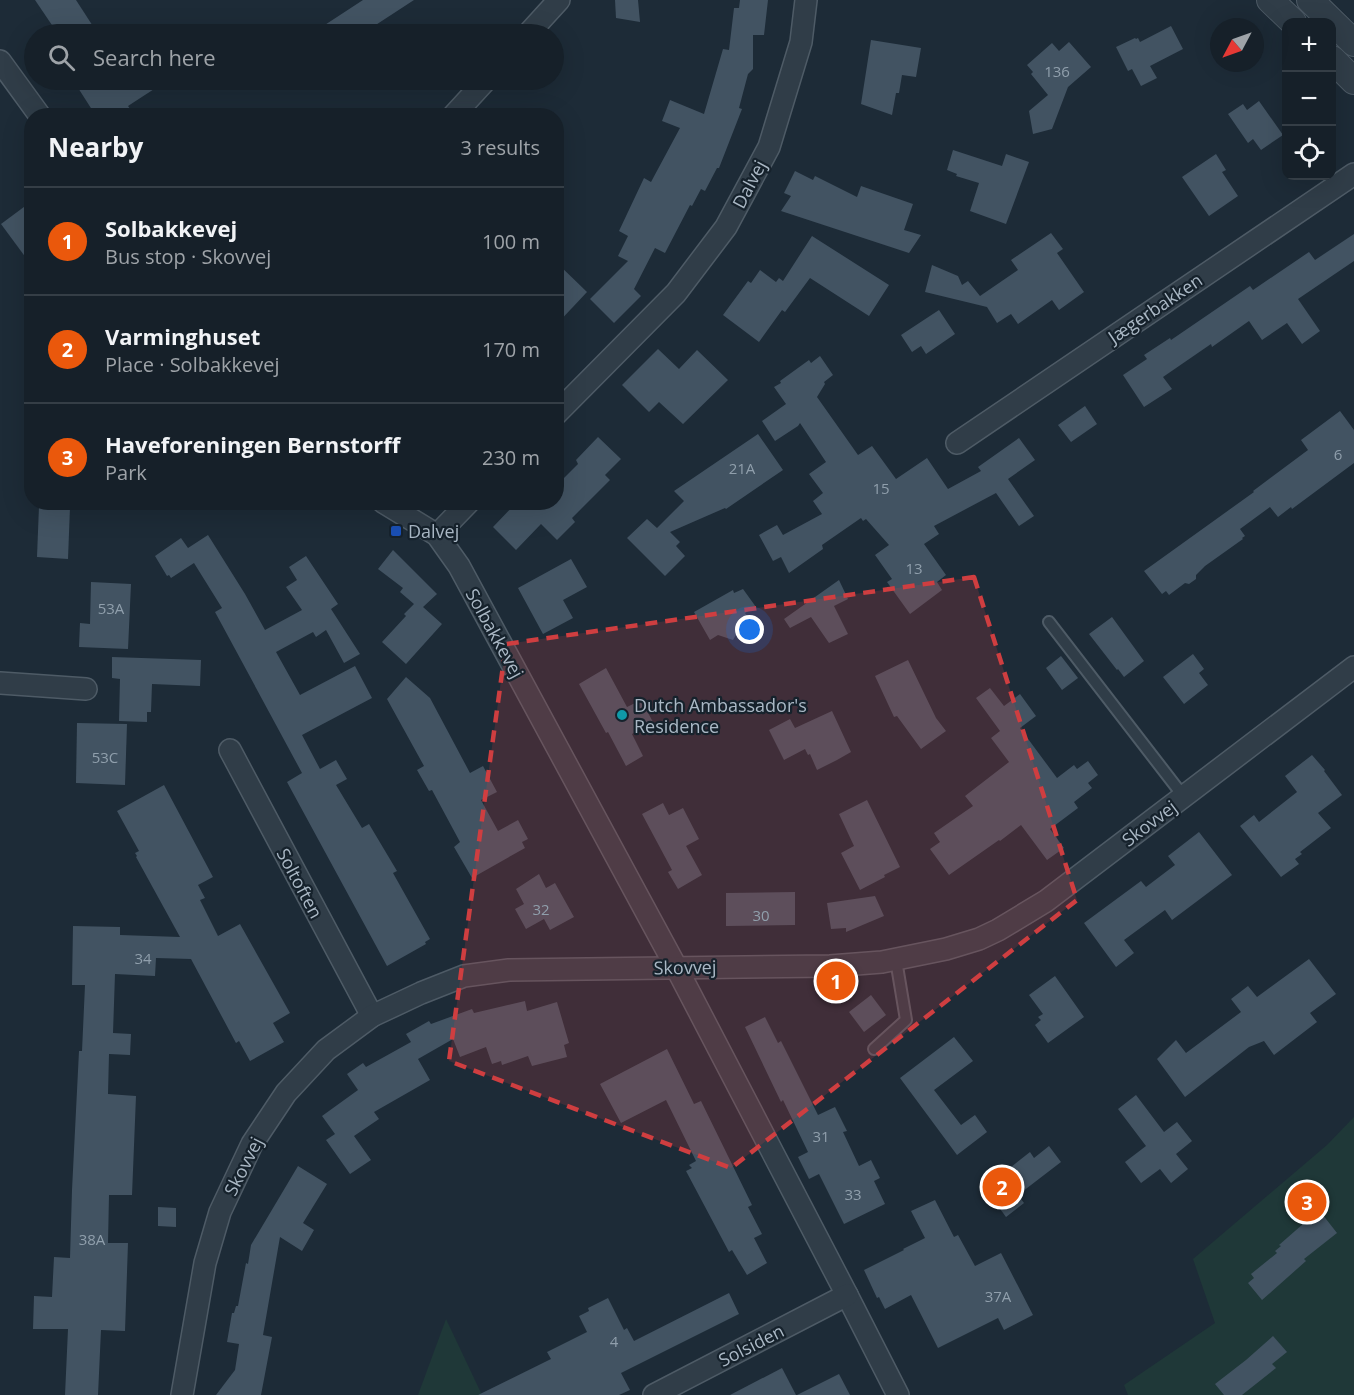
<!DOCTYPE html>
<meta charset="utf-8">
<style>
:root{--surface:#162029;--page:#1f2831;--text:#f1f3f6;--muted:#9ea3a8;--line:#353e46;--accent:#ea580c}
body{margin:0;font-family:"Open Sans",sans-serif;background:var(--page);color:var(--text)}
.controls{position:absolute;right:18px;top:18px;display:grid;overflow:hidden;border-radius:12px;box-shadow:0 6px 24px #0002}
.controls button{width:54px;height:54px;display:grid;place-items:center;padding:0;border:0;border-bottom:2px solid var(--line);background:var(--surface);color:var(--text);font:30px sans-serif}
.compass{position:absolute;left:1210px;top:18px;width:54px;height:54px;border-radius:50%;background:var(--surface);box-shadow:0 6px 24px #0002;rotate:229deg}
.you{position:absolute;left:750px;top:630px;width:21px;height:21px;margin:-15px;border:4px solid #fff;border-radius:50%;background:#1a73e8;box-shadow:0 0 0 9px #1a73e833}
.badge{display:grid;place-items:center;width:39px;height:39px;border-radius:50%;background:var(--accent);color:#fff;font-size:20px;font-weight:700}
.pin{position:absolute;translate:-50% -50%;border:3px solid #fff;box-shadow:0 2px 6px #0006}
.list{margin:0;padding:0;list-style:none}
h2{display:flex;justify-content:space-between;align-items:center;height:78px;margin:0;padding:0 24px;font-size:26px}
h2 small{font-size:20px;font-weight:400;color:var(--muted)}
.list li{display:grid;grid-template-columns:39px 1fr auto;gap:18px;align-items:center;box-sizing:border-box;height:108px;padding:0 24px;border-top:2px solid var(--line)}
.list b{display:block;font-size:22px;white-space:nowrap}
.list p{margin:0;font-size:20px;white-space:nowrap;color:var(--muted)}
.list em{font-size:20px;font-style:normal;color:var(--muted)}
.icon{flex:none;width:33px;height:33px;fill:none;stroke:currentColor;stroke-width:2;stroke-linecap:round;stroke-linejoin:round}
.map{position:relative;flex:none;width:1354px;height:1395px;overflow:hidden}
.search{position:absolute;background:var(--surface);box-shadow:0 6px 24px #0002;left:24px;top:24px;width:540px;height:66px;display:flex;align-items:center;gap:15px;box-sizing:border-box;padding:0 21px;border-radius:33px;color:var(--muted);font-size:22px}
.panel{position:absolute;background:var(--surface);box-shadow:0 6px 24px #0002;left:24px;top:108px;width:540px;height:402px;border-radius:24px}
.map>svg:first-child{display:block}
</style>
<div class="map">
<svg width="1354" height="1395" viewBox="0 0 1354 1395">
<rect width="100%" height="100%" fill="#1d2b37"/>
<g fill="#1f3838">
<polygon points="1354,1117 1354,1395 1128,1395 1124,1385 1215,1323 1193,1259 1327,1145"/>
<polygon points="446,1319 482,1395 418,1395"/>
</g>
<g fill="#425362">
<polygon points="35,0 76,0 98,34 58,34"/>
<polygon points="363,0 414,0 368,30 366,26 353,34 311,34"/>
<polygon points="615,0 638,0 640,22 616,18"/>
<polygon points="740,0 768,0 764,35 753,35 753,69 748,74 739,108 742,109 719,168 717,168 705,191 701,189 692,206 690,205 665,253 655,248 634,289 641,296 614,323 590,299 628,261 618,256 628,236 619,231 644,178 651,182 680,128 662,121 670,100 704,114 723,49 729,50 734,8 739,8"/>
<polygon points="1171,26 1183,49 1150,66 1157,78 1141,86 1132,69 1128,71 1116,47 1135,38 1136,39 1138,38 1140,42"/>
<polygon points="871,40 921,48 916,77 902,75 899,93 896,93 892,115 861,104"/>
<polygon points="1069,42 1091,67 1068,87 1052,129 1033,134 1029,111 1048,95 1031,74 1033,72 1027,65 1052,43 1059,51"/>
<polygon points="73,80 168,80 128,106 135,116 96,116"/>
<polygon points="1259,101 1283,135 1261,150 1253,139 1248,143 1228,114 1243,104 1247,110"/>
<polygon points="953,150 1002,166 1006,154 1029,162 1006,224 970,211 979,183 956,176 957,174 947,170"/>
<polygon points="1216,154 1226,170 1222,172 1238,196 1209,216 1182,177"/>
<polygon points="795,171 813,180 815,176 857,197 861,186 913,204 904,230 921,235 909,253 781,211 791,196 784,193"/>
<polygon points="32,201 32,266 1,224"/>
<polygon points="1051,233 1063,249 1057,253 1084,292 1059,310 1052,300 1018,324 1011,314 997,323 987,307 925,292 932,265 958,276 962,285 968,281 980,296 1018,270 1011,260"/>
<polygon points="1354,234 1354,261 1298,299 1320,331 1302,344 1287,323 1262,340 1249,321 1212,347 1211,344 1163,377 1172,389 1144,407 1123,375 1147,359 1144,355 1170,338 1171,340 1250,286 1253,290 1309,252 1315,260"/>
<polygon points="812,236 889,285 869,316 810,278 785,312 782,310 759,342 723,315 748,281 751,283 760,270 776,282 779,278 783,281"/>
<polygon points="556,262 587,292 556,325"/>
<polygon points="939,310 955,334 926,354 921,346 912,352 901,335"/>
<polygon points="658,349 679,369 697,350 728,380 683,424 659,402 649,412 622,385"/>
<polygon points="820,356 833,375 824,382 825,384 817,397 858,455 872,446 896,479 927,458 948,489 981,471 978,467 1019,438 1035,460 1008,479 1034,516 1019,526 996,493 934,526 939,534 924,544 946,575 937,582 942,590 910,614 887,582 892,579 875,555 889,545 866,519 863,521 861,518 822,545 823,549 789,573 781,557 773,561 759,535 777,525 783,535 822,514 813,501 823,493 809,474 826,462 800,423 798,426 775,441 762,421 786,404 774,387 781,383 780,381 809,360 811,363"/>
<polygon points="1085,406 1097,424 1071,442 1058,425"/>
<polygon points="1340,411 1354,430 1354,463 1292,509 1291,507 1278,517 1270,507 1240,529 1245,536 1242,538 1243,539 1205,566 1196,575 1196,579 1189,584 1185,583 1169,595 1166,591 1162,594 1144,571 1254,492 1253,491 1308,450 1301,440"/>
<polygon points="758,434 783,470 726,509 725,508 670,532 680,542 676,546 685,556 665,576 627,538 647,519 657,528 684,501 674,491"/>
<polygon points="598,437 621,459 605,475 610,480 572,518 575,522 557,540 541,524 516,550 493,527 517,502 556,502 556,486 578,464 576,460"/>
<polygon points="39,506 70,507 68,559 37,557"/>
<polygon points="208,535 245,594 265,630 302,610 286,587 297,580 289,567 306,556 338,604 331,609 360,654 344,663 326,630 316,637 313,632 276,652 300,695 355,666 372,698 302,735 320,769 336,760 347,779 336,785 362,828 369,824 397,871 393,873 430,939 425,942 426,944 387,966 287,782 302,773 215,612 222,608 194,563 171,578 169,575 167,576 155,556 181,538 188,548"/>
<polygon points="393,550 437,594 423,607 442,624 406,664 382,642 406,616 404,614 414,604 400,592 403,588 378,569"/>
<polygon points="571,559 587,587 563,600 573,618 543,634 518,588"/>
<polygon points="839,580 848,599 834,606 848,634 829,643 811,617 790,628 784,619"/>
<polygon points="91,582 131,584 128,649 79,647 80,623 90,624"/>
<polygon points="743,589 756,607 745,613 747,616 733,640 718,635 710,640 694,612 733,590 734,593"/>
<polygon points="1112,617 1144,661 1124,677 1118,669 1117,670 1089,634"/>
<polygon points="1193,654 1204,669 1199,673 1208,685 1184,704 1163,677"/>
<polygon points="1061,656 1078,678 1062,690 1046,668"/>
<polygon points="112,657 201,660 200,686 152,684 151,712 147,712 147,722 119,721 120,679 112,678"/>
<polygon points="908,660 936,718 946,731 921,749 897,716 894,717 875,676"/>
<polygon points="606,668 627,707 641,700 653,722 632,734 643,756 626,766 608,732 606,733 579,684"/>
<polygon points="406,677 430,698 470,773 483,766 497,792 481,800 498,831 518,820 528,839 522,842 525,848 472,878 454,847 460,842 432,790 429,791 417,770 424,766 387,699"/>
<polygon points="990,688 1004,706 1020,694 1036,716 1020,728 1057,778 1074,765 1077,769 1088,761 1098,775 1088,783 1092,788 1074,802 1078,808 1050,829 1064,848 1047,860 1021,825 1000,841 999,840 949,875 930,849 940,842 934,833 973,806 965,796 1009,762 991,738 1000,731 976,698"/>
<polygon points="832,711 851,752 837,760 817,770 810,754 808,755 805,749 784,760 769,730 790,719 795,728"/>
<polygon points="77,723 127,724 125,785 76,783"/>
<polygon points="1312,755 1325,770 1324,771 1342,795 1318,813 1331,828 1300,852 1302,854 1295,859 1299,864 1281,877 1240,826 1254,815 1259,822 1297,792 1285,776"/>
<polygon points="164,785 213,877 198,885 205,898 200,900 218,936 240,924 290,1013 273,1023 284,1042 250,1061 239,1041 236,1043 191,959 156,958 155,976 115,974 113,1033 131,1034 130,1055 109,1054 108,1094 136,1096 132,1195 109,1195 108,1243 128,1243 125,1331 101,1330 98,1395 65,1395 68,1329 33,1329 34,1296 52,1297 54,1257 70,1258 72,1190 79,1051 82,1051 85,985 72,985 73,926 120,927 120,935 180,937 136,857 137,856 135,853 139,851 117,811"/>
<polygon points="867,800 900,867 884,875 885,877 860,890 841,853 854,846 839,814"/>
<polygon points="663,803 669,815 683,808 699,839 686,846 702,875 678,889 668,872 672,870 642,814"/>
<polygon points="1199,832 1232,875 1172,920 1165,910 1124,940 1134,953 1116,967 1084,923 1141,881 1146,887 1175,865 1168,856"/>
<polygon points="539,874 546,888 555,883 574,917 550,930 544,919 526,929 515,909 524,904 516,889"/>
<polygon points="795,892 795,925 726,926 726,893"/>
<polygon points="875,896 884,916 846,932 846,928 831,929 827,903"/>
<polygon points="1309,959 1336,994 1310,1013 1317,1022 1274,1055 1264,1041 1249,1047 1185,1097 1157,1059 1176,1040 1186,1053 1241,1012 1231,999 1248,986 1257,997"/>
<polygon points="1055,976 1084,1017 1048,1043 1035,1025 1041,1020 1038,1017 1043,1014 1029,995"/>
<polygon points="871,995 886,1015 864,1032 849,1012"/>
<polygon points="525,1001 527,1011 557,1002 569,1043 564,1045 567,1057 532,1066 528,1056 502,1065 501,1061 492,1064 486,1047 460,1057 453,1039 418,1059 430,1080 374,1112 379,1119 354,1136 371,1160 350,1174 326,1140 335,1134 322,1116 358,1090 347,1074 363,1063 366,1067 411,1042 406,1034 429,1021 431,1024 472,1009 474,1013"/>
<polygon points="765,1017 778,1043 781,1041 818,1115 835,1107 847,1131 843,1132 859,1166 871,1160 880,1178 874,1181 885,1204 844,1224 819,1174 809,1179 798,1157 808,1152 783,1100 781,1102 745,1027"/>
<polygon points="954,1037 973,1061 934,1090 961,1125 975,1115 987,1132 957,1155 900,1078"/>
<polygon points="667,1049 694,1104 701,1101 752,1205 748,1207 762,1234 754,1238 767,1263 747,1275 732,1250 729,1252 686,1171 692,1168 689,1165 696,1161 666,1100 621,1123 600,1084"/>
<polygon points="1136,1095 1164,1132 1177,1122 1192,1141 1176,1154 1188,1169 1171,1183 1160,1169 1141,1183 1125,1162 1146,1146 1118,1109"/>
<polygon points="1049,1146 1061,1162 1018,1195 1024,1203 1006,1217 981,1183 998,1169 1002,1174 1030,1152 1034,1158"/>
<polygon points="298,1166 327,1184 303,1223 314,1230 302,1251 280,1237 263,1335 272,1337 261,1395 216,1395 235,1370 239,1344 227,1342 232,1313 234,1313 236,1306 238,1306 246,1263 248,1264 251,1245"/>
<polygon points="935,1200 954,1237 958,1235 975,1266 1001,1253 1033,1315 1004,1330 998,1318 938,1348 911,1295 885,1309 879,1297 877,1298 864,1270 904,1250 903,1249 925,1238 911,1211"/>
<polygon points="158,1207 176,1208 176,1227 158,1226"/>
<polygon points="1319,1210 1337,1233 1304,1259 1306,1261 1262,1300 1248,1283 1254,1278 1251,1274 1277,1253 1275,1251 1281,1246 1279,1245"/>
<polygon points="729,1293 739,1314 621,1373 630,1390 619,1395 478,1395 551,1359 547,1352 587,1332 579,1316 589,1311 588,1308 608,1298 624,1330 627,1328 634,1341"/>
<polygon points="1273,1336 1287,1352 1272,1364 1276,1368 1242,1395 1224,1395 1215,1384 1246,1360"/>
<polygon points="782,1368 796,1395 730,1395"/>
<polygon points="839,1374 850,1395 797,1395"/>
</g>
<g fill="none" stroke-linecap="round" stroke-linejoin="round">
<defs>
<g id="service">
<polyline points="1049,622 1184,797"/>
<polyline points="874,1049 906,1020 896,960"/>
</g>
<g id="minor">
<polyline points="528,34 559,0"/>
<polyline points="0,61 40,116"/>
<polyline points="453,116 486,80"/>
<polyline points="556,414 676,293 726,227 769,147 801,42 806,0"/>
<polyline points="957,443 1354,174"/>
<polyline points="383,502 437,535 459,566 676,967 847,1295 898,1395"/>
<polyline points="437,535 469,502"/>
<polyline points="0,683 86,689"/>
<polyline points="230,750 372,1016"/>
<polyline points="182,1395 205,1263 220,1212 252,1144 286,1093 326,1050 372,1016 421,993 464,976 509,970 830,966 882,962 946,949 979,939 998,930 1046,901 1354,667"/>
<polyline points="654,1395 847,1295"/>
</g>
<g id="tertiary">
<polyline points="1270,0 1293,22"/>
<polyline points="1310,0 1354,43"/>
<polyline points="1332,59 1354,81"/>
</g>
</defs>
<use href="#service" stroke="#4e5b66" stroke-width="14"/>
<use href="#minor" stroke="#4e5b66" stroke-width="24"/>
<use href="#tertiary" stroke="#4e5b66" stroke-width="28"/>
<use href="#service" stroke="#303d48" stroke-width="10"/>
<use href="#minor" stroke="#303d48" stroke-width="21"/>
<use href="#tertiary" stroke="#303d48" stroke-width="26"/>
</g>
<path fill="#cf3e40" fill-opacity="0.2" stroke="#cf3e40" stroke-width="4.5" stroke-dasharray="12 8" stroke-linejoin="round" d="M974,577L1077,900L731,1168L449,1061L506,644Z"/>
<rect fill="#1a4fb4" stroke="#16222c" stroke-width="2" x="390" y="525" width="12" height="12" rx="3"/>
<circle fill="#0f9aa8" stroke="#16222c" stroke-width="2" cx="622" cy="715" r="6"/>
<g text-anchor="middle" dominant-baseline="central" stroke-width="4.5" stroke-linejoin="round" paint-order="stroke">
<g font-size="15" fill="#909fac">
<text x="1057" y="71">136</text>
<text x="1338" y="454">6</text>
<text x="742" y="468">21A</text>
<text x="881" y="488">15</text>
<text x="914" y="568">13</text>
<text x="111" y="608">53A</text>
<text x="105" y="757">53C</text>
<text x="541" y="909">32</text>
<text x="761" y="915">30</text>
<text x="143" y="958">34</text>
<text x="821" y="1136">31</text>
<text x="853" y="1194">33</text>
<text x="92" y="1239">38A</text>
<text x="998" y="1296">37A</text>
<text x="614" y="1341">4</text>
</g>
<g font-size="18" fill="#aab8c5" stroke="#16222c">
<text transform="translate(749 184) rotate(-62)">Dalvej</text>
<text transform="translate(1155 308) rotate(-34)">Jægerbakken</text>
<text transform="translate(495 633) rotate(61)">Solbakkevej</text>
<text transform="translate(1149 823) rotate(-37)">Skovvej</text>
<text transform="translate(300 883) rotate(62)">Soltoften</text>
<text transform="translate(685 967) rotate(-1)">Skovvej</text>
<text transform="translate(243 1166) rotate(-63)">Skovvej</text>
<text transform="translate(751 1345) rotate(-27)">Solsiden</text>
</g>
<g font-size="18" fill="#aab8c5" stroke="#16222c" text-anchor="start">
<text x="408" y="531">Dalvej</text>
<text x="634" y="705">Dutch Ambassador's<tspan x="634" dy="21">Residence</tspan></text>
</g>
</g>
</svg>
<div class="controls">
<button>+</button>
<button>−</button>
<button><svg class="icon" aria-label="locate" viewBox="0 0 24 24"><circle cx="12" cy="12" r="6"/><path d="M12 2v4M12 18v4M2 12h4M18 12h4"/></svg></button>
</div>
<svg class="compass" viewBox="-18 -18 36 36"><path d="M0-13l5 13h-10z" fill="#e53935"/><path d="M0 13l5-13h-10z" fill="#9ea3a8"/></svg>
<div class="you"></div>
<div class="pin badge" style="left:836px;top:981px">1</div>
<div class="pin badge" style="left:1002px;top:1187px">2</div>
<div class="pin badge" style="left:1307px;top:1202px">3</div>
<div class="search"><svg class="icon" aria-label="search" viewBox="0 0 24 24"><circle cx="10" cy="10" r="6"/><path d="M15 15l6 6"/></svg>Search here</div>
<section class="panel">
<h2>Nearby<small>3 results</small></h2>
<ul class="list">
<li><span class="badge">1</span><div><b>Solbakkevej</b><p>Bus stop · Skovvej</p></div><em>100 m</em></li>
<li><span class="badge">2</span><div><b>Varminghuset</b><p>Place · Solbakkevej</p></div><em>170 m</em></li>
<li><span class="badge">3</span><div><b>Haveforeningen Bernstorff</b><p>Park</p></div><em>230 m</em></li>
</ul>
</section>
</div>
